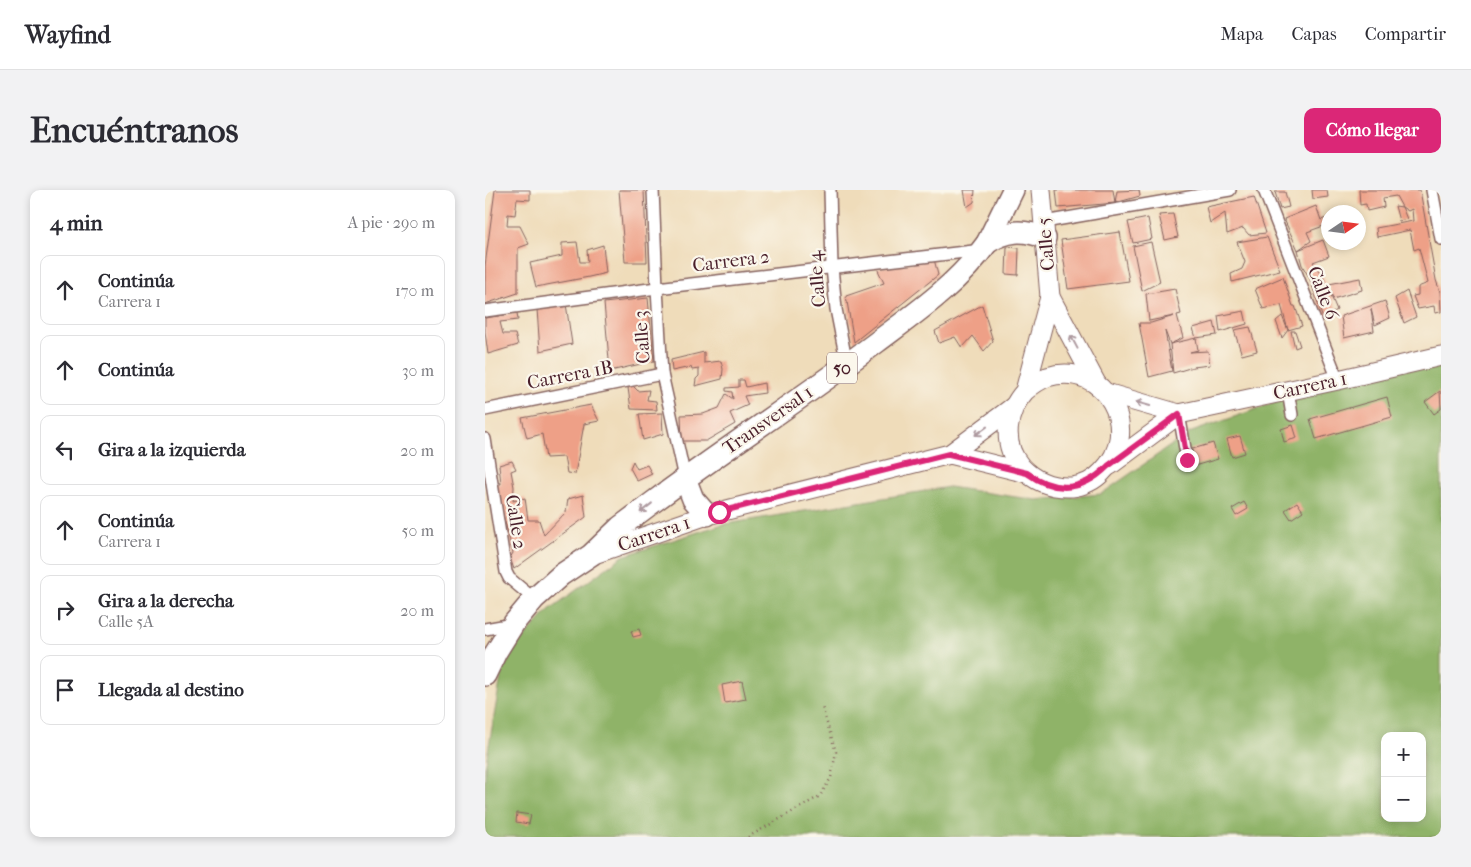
<!DOCTYPE html>
<html lang="es">
<meta charset="utf-8">
<style>
:root{--surface:#fff;--page:#f2f2f3;--text:#2b2b33;--muted:#7c7c81;--line:#e1e1e2;--accent:#db2777}
body{margin:0;font-family:"IM FELL French Canon",serif;background:var(--page);color:var(--text)}
.controls{position:absolute;right:15px;bottom:15px;display:grid;overflow:hidden;border-radius:10px;box-shadow:0 2px 8px #0003}
.controls button{width:45px;height:45px;display:grid;place-items:center;padding:0;border:0;border-bottom:1px solid var(--line);background:var(--surface);color:var(--text);font:25px sans-serif}
.compass{position:absolute;left:836px;top:15px;width:45px;height:45px;border-radius:50%;background:var(--surface);box-shadow:0 2px 8px #0003;rotate:77deg}
.stop{position:absolute;width:15px;height:15px;margin:-11px;border:4px solid #db2777;border-radius:50%;background:#fff}
.stop.end{background:#db2777;border-color:#fff;box-shadow:0 1px 5px #0008}
.list{margin:0;padding:0;list-style:none}
h2{display:flex;justify-content:space-between;align-items:center;height:65px;margin:0;padding:0 20px;font-size:21px}
h2 small{font-size:16px;font-weight:400;color:var(--muted)}
.list li{display:grid;grid-template-columns:32px 1fr auto;gap:15px;align-items:center;box-sizing:border-box;height:70px;margin:0 10px 10px;padding:0 10px;border:1px solid var(--line);border-radius:10px}
.list b{display:block;font-size:19px;white-space:nowrap}
.list p{margin:0;font-size:16px;white-space:nowrap;color:var(--muted)}
.list em{font-size:16px;font-style:normal;color:var(--muted)}
.icon{flex:none;width:28px;height:28px;fill:none;stroke:currentColor;stroke-width:2;stroke-linecap:round;stroke-linejoin:round}
.map{position:relative;flex:none;width:956px;height:647px;overflow:hidden;border-radius:10px}
header{display:flex;align-items:center;gap:30px;box-sizing:border-box;height:70px;padding:0 25px;background:var(--surface);border-bottom:1px solid var(--line)}
header strong{font-size:24px}
nav{display:flex;gap:28px;margin-inline-start:auto;font-size:18px}
.intro{display:flex;align-items:center;justify-content:space-between;box-sizing:border-box;height:120px;padding:0 30px}
h1{margin:0;font-size:35px}
.button{padding:12px 22px;border-radius:10px;background:var(--accent);color:#fff;font-size:18px;font-weight:700}
main{display:flex;gap:30px;padding:0 30px}
aside{flex:1;background:var(--surface);border-radius:10px;box-shadow:0 2px 8px #0003}
.map>svg:first-child{display:block}
</style>
<header>
<strong>Wayfind</strong>
<nav><a>Mapa</a><a>Capas</a><a>Compartir</a></nav>
</header>
<div class="intro"><h1>Encuéntranos</h1><a class="button">Cómo llegar</a></div>
<main>
<aside>
<h2>4 min<small>A pie · 290 m</small></h2>
<ul class="list">
<li><svg class="icon" aria-label="ahead" viewBox="0 0 24 24"><path d="M12 20V5M6 11l6-6 6 6"/></svg><div><b>Continúa</b><p>Carrera 1</p></div><em>170 m</em></li>
<li><svg class="icon" aria-label="ahead" viewBox="0 0 24 24"><path d="M12 20V5M6 11l6-6 6 6"/></svg><div><b>Continúa</b></div><em>30 m</em></li>
<li><svg class="icon" aria-label="left" viewBox="0 0 24 24"><path d="M17 20v-9H6M10 6l-5 5 5 5"/></svg><div><b>Gira a la izquierda</b></div><em>20 m</em></li>
<li><svg class="icon" aria-label="ahead" viewBox="0 0 24 24"><path d="M12 20V5M6 11l6-6 6 6"/></svg><div><b>Continúa</b><p>Carrera 1</p></div><em>50 m</em></li>
<li><svg class="icon" aria-label="right" viewBox="0 0 24 24"><path d="M7 20v-9h11M14 6l5 5-5 5"/></svg><div><b>Gira a la derecha</b><p>Calle 5A</p></div><em>20 m</em></li>
<li><svg class="icon" aria-label="arrive" viewBox="0 0 24 24"><path d="M6 21V4h12l-3 4 3 4H6"/></svg><div><b>Llegada al destino</b></div></li>
</ul>
</aside>
<div class="map">
<svg width="956" height="647" viewBox="0 0 956 647">
<rect width="100%" height="100%" fill="#fbf7ec"/>
<filter id="ink" filterUnits="userSpaceOnUse"><feTurbulence type="fractalNoise" baseFrequency=".02" numOctaves="2"/><feDisplacementMap in="SourceGraphic" scale="10" xChannelSelector="R" yChannelSelector="G"/><feConvolveMatrix kernelMatrix="1 2 1 2 8 2 1 2 1" color-interpolation-filters="sRGB"/></filter>
<filter id="wash" filterUnits="userSpaceOnUse"><feTurbulence type="fractalNoise" baseFrequency=".0096" numOctaves="4" result="noise"/><feDisplacementMap in="SourceGraphic" scale="20" xChannelSelector="R" yChannelSelector="G"/><feGaussianBlur stdDeviation="1.12" result="paint"/><feColorMatrix in="noise" values="0 0 0 0 0 0 0 0 0 0 0 0 0 0 0 0 0 1.4 0 .05"/><feComposite in="paint" operator="in"/></filter>
<g filter="url(#wash)">
<rect width="100%" height="100%" fill="#efdcba"/>
<path fill="#8fb368" stroke="#6c694a" fill-rule="evenodd" d="M956,166V647H0V578L19,469L64,420L138,366L235,335L464,297L551,310L616,304L704,243L853,190ZM900,546H937V628H900Z"/>
<g id="blocks">
<g fill="#eea087">
<polygon points="10,0 45,0 45,10 32,9 30,25 23,24 22,36 35,36 44,54 33,58 33,103 0,114 0,76"/>
<polygon points="134,0 159,0 162,72 140,72"/>
<polygon points="479,0 490,0 489,12 482,17"/>
<polygon points="571,0 628,0 630,13 632,1 654,0 655,6 630,13 619,14 573,18"/>
<polygon points="827,0 842,0 843,7 828,9"/>
<polygon points="874,0 935,0 951,90 955,102 956,122 950,123 949,116 933,119 928,106 933,105 933,97 943,93 934,58 929,60 925,40 892,47 891,38 928,31 927,19 923,21 917,17 911,6 898,8 899,17 882,21 881,14 875,15"/>
<polygon points="790,2 800,2 804,17 795,19"/>
<polygon points="769,7 781,43 764,45 758,38 742,44 740,23 725,33 721,17"/>
<polygon points="831,16 836,30 844,27 844,34 822,42 826,51 813,60 799,29"/>
<polygon points="910,16 917,17 922,29 914,31"/>
<polygon points="688,24 693,47 680,50 674,25"/>
<polygon points="663,28 667,49 648,53 643,32"/>
<polygon points="635,42 644,91 583,99 576,50"/>
<polygon points="782,47 795,80 747,92 746,84 757,79 760,72 752,52"/>
<polygon points="838,50 844,66 828,72 838,87 852,120 838,129 825,89 817,75 813,60"/>
<polygon points="92,52 95,72 103,72 102,60 118,55 121,83 104,87 51,97 45,73 77,66 77,53"/>
<polygon points="666,52 675,92 657,101 648,56"/>
<polygon points="522,57 534,58 533,85 521,84"/>
<polygon points="449,69 453,85 369,152 361,106 399,93 392,78"/>
<polygon points="798,87 808,116 810,116 817,136 803,140 797,148 791,131 797,126 803,140 796,115 778,119 770,99"/>
<polygon points="875,88 877,100 848,109 844,94"/>
<polygon points="690,99 696,124 692,125 698,148 685,154 680,141 687,181 664,187 654,133 666,133 689,126 664,131 661,104"/>
<polygon points="922,101 931,127 919,133 910,108"/>
<polygon points="163,108 169,171 125,181 119,113"/>
<polygon points="900,111 905,128 890,135 886,119 889,141 859,148 856,126"/>
<polygon points="81,114 87,154 55,161 52,119"/>
<polygon points="497,115 508,151 499,161 488,146 477,158 470,147 454,153 450,141"/>
<polygon points="759,121 762,134 735,142 733,126"/>
<polygon points="32,123 33,130 15,132 18,144 30,144 33,155 3,164 0,142 0,128"/>
<polygon points="729,132 732,145 711,148 708,138"/>
<polygon points="765,137 772,161 757,165 749,140"/>
<polygon points="806,141 810,141 815,156 810,158"/>
<polygon points="711,148 713,160 705,162 723,161 725,175 708,177 688,183 685,154"/>
<polygon points="219,162 219,173 236,171 238,179 237,189 210,196 211,189 214,186 214,179 207,180 206,177 187,181 186,170"/>
<polygon points="254,190 259,190 261,197 279,193 280,203 259,206 263,215 245,223 250,234 221,251 197,251 196,225 218,224 234,218 241,204 248,209 247,202 241,201 241,198 254,197"/>
<polygon points="148,196 153,201 164,200 162,210 171,211 172,220 146,219 143,198"/>
<polygon points="955,201 956,219 949,224 940,212"/>
<polygon points="902,207 907,227 831,249 825,229"/>
<polygon points="106,215 114,231 99,234 90,284 82,283 79,267 61,268 57,244 42,248 37,228"/>
<polygon points="177,223 178,244 158,250 154,224"/>
<polygon points="808,235 812,248 799,252 796,239"/>
<polygon points="755,246 760,263 747,267 742,249"/>
<polygon points="728,253 733,269 709,276 704,260"/>
<polygon points="27,271 31,279 26,281 29,297 28,311 40,308 43,330 54,330 59,345 81,322 83,309 98,305 101,327 29,379 25,368 28,363 10,294 16,294 14,275"/>
<polygon points="148,271 152,279 162,275 167,284 152,291 145,278"/>
<polygon points="759,312 763,319 751,326 747,319"/>
<polygon points="812,312 818,321 806,329 800,320"/>
<polygon points="154,439 156,445 148,447 146,441"/>
<polygon points="257,491 261,509 240,513 237,495"/>
<polygon points="32,623 46,625 44,634 31,632"/>
</g>
</g>
</g>
<g filter="url(#ink)">
<use href="#blocks" fill-opacity="0" stroke="#84615d" stroke-width="1"/>
<g fill="none" stroke-linecap="round" stroke-linejoin="round">
<defs>
<g id="street">
<polyline points="168,0 172,98 177,184 200,288"/>
<polyline points="345,0 347,77 351,119 362,175"/>
<polyline points="779,0 853,190"/>
<polyline points="947,0 956,49"/>
<polyline points="559,32 745,0"/>
<polyline points="0,121 172,98 497,60"/>
<polyline points="803,201 807,225"/>
<polyline points="0,220 177,184"/>
<polyline points="694,224 702,270"/>
<polyline points="0,249 21,382 24,388 49,409"/>
<polyline points="0,439 28,434"/>
</g>
<g id="primary">
<polyline points="565,107 612,195"/>
<path d="M540,201C547,195 554,190 562,187C620,169 659,241 617,282C610,290 598,296 587,297C567,298 550,292 536,277C516,254 521,222 540,201L565,107L556,0"/>
<polyline points="621,203 694,224"/>
<polyline points="465,264 542,283"/>
<polyline points="625,275 694,224 853,190 956,166"/>
<polyline points="106,365 222,325 465,264 528,217"/>
</g>
<g id="highway">
<path d="M502,53C522,40 538,39 560,48"/>
<polyline points="200,288 208,309 222,325"/>
<path d="M0,485L11,462L29,433L49,409L76,385L106,365L135,337L167,313C241,258 319,207 392,152C432,122 473,94 502,53L528,0"/>
</g>
</defs>
<use href="#street" stroke="#84615d" stroke-width="14"/>
<use href="#primary" stroke="#84615d" stroke-width="21"/>
<use href="#highway" stroke="#84615d" stroke-width="24"/>
<polyline stroke="#84615d" stroke-width="2.5" stroke-dasharray="1 4" stroke-linecap="butt" points="263,647 335,606 346,588 351,562 337,517"/>
<use href="#street" stroke="#fff" stroke-width="11"/>
<use href="#primary" stroke="#fff" stroke-width="19"/>
<use href="#highway" stroke="#fff" stroke-width="21"/>
</g>
<defs><path id="oneway-shaft" d="M-6 0H5M1.5-3L5.5 0L1.5 3" fill="none" stroke-width="1.6" stroke-linecap="round" stroke-linejoin="round" transform="scale(1.25)"/></defs>
<g stroke="#ae9aa0">
<use href="#oneway-shaft" transform="translate(589 152) rotate(-118)"/>
<use href="#oneway-shaft" transform="translate(658 214) rotate(-164)"/>
<use href="#oneway-shaft" transform="translate(496 241) rotate(144)"/>
<use href="#oneway-shaft" transform="translate(161 318) rotate(142)"/>
</g>
</g>
<g fill="none" stroke-linecap="round" stroke-linejoin="round" filter="url(#ink)">
<path stroke="#db2777" stroke-width="6" d="M234,322L464,264L542,283C571,304 598,301 623,276L694,224L702,270"/>
</g>
<g text-anchor="middle" dominant-baseline="central" stroke-width="4.5" stroke-linejoin="round" paint-order="stroke">
<rect fill="#fbf7ec" stroke="#7f6065" stroke-width="1" x="342" y="162.5" width="30" height="31" rx="4"/>
<g font-size="18" font-weight="bold" fill="#4a1f2b">
<text x="357" y="178">50</text>
</g>
<g font-size="19" fill="#4a1f2b" stroke="#fbf7ec">
<text transform="translate(561 54) rotate(-95)">Calle 5</text>
<text transform="translate(246 71) rotate(-7)">Carrera 2</text>
<text transform="translate(332 89) rotate(-95)">Calle 4</text>
<text transform="translate(838 103) rotate(69)">Calle 6</text>
<text transform="translate(157 147) rotate(-94)">Calle 3</text>
<text transform="translate(85 185) rotate(-11)">Carrera 1B</text>
<text transform="translate(825 196) rotate(-12)">Carrera 1</text>
<text transform="translate(283 230) rotate(-35)">Transversal 1</text>
<text transform="translate(31 332) rotate(81)">Calle 2</text>
<text transform="translate(169 344) rotate(-19)">Carrera 1</text>
</g>
</g>
</svg>
<div class="controls">
<button>+</button>
<button>−</button>
</div>
<svg class="compass" viewBox="-18 -18 36 36"><path d="M0-13l5 13h-10z" fill="#e53935"/><path d="M0 13l5-13h-10z" fill="#7c7c81"/></svg>
<div class="stop" style="left:234px;top:322px"></div>
<div class="stop end" style="left:702px;top:270px"></div>
</div>
</main>
